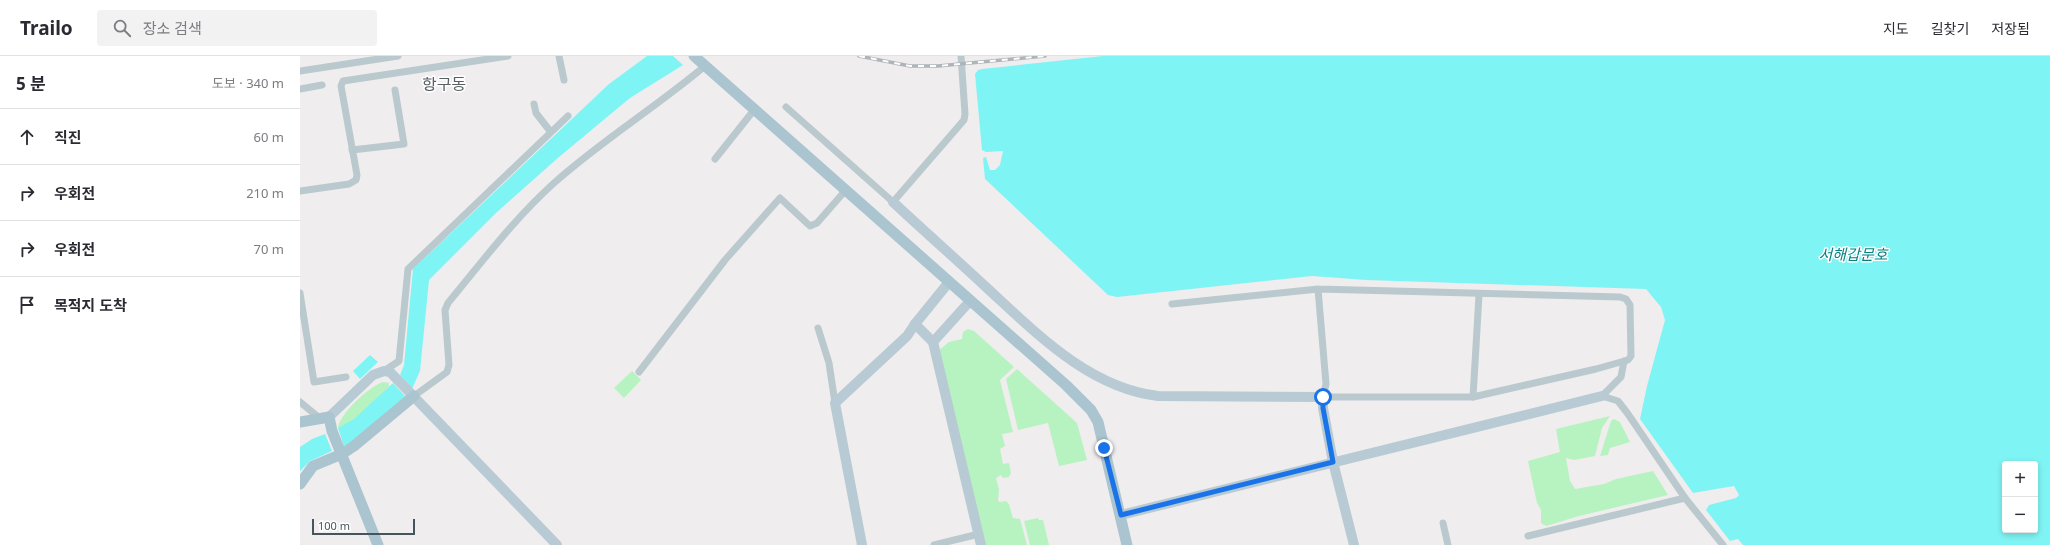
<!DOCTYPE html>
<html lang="ko">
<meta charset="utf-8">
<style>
:root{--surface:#fff;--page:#f2f2f3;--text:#2b2b33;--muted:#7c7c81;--line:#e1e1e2}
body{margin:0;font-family:"Noto Sans","Noto Sans KR",sans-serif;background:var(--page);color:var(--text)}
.controls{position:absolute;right:12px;bottom:12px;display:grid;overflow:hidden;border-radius:4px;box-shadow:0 2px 6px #0003}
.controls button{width:36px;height:36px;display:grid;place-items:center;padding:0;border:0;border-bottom:1px solid var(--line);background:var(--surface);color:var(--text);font:20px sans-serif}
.scale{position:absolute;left:12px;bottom:10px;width:103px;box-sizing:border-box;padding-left:4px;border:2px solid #44565c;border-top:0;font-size:11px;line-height:14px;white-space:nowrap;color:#44565c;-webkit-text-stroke:3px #fff;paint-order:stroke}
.stop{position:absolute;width:12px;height:12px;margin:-9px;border:3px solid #1a73e8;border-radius:50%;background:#fff}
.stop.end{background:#1a73e8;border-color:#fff;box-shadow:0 1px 4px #0008}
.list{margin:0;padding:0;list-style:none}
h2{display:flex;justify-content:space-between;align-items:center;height:52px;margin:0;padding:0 16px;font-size:17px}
h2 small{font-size:13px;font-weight:400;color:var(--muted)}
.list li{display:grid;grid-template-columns:26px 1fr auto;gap:12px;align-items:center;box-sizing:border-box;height:56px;padding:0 16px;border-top:1px solid var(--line)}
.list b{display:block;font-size:15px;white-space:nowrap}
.list em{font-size:13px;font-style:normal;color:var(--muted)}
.icon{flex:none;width:22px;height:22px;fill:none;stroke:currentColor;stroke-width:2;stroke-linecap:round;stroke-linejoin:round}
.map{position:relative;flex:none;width:1750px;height:489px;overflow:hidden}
header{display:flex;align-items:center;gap:24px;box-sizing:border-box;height:56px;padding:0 20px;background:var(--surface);border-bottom:1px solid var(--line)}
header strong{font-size:19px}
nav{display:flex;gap:22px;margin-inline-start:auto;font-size:14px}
.search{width:280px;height:36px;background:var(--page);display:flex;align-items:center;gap:10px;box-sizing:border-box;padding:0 14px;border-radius:4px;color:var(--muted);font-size:15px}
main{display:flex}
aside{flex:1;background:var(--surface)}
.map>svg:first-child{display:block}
</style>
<header>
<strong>Trailo</strong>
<div class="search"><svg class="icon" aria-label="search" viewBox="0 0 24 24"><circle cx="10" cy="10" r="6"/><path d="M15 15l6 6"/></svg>장소 검색</div>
<nav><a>지도</a><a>길찾기</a><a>저장됨</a></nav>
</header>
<main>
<aside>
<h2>5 분<small>도보 · 340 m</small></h2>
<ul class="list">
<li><svg class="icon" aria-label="ahead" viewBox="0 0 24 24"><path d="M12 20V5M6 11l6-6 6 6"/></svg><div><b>직진</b></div><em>60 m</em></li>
<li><svg class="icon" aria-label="right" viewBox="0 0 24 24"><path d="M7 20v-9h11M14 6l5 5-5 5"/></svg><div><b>우회전</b></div><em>210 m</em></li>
<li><svg class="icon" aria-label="right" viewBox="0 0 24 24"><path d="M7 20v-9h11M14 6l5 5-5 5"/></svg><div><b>우회전</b></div><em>70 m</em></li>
<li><svg class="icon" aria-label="arrive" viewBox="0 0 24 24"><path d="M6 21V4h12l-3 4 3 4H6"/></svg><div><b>목적지 도착</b></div></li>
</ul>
</aside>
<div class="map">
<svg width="1750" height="489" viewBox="0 0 1750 489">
<rect width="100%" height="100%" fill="#f0edee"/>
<g fill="#b6f3c0">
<polygon points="668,273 674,275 714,311 700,324 713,376 702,378 705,390 700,393 703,408 709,407 711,417 709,421 703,422 701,419 696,422 699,433 698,445 700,446 706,445 709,448 713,462 720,463 727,489 684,489 638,295 649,286 662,283 663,276"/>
<polygon points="717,313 777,367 787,404 759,410 748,367 718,374 706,323"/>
<polygon points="332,315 341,324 324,342 314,332"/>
<path d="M83,326L89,327V330C78,342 54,369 38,372C39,358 70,330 83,326Z"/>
<polygon points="1310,360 1302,372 1295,400 1274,404 1266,402 1270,425 1275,433 1304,428 1316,423 1353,415 1368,439 1279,460 1246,470 1241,467 1241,454 1237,447 1228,405 1260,396 1256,373"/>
<polygon points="1314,363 1320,366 1330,386 1310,392 1308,399 1300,400 1311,365"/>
<polygon points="738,462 739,464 743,464 749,489 730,489 724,465"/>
</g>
<g fill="#7ff4f4" fill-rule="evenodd">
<polygon points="347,0 373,0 383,9 330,42 259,101 197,156 129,224 120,315 112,333 100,319 104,309 113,213 309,28"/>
<path d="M803,0H1750V489H1443L1438,483L1430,485L1406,454L1409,449L1436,442L1439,439L1434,430L1393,437L1340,363L1347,330L1365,264L1361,251L1346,233L1066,224L1012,220L817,241L808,239L685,123L683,102L686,101L690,114H695L700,109L703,95L686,96L682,94L675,18L678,14L682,13ZM1705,408H1735V474H1705Z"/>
<polygon points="70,299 78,306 60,323 53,315"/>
<polygon points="93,327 106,341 54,385 44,390 38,372 54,363"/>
<polygon points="25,378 32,395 10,405 0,415 0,391 12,383"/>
</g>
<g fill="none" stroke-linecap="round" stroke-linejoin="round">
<g stroke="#bac9ce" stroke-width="7">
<polyline points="259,0 264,24"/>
<polyline points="0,15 98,0"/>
<polyline points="0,33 22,29"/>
<polyline points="234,48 236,57 250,75"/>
<polyline points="486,51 593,146 664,64 665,58 661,0"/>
<polyline points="52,94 104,88 95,34"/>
<polyline points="415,103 454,54"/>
<polyline points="0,135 49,128 56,124 57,119 41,30 43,25 208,0"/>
<polyline points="0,237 14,326 46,321"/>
<polyline points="872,248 1018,233 1320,241 1326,243 1330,249 1331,300 1328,304 1296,313 1173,341 1023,341 1026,328 1018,233"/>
<polyline points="518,272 529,307 535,347"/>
<polyline points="1324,305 1321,321 1302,340 1318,345 1328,358 1385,442 1423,489"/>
<polyline points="84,315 99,305 108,213 268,60"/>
<polyline points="339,316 425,204 480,142 510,170 517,167 545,135"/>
<path d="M114,340L147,316L149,309L145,254L148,247C182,206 214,163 254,127C301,85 356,51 405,10"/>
<polyline points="1173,341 1179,239"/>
<polyline points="0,346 17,360"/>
<polyline points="1143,467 1148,489"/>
<polyline points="1228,480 1385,442"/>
<polyline points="634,489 679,478"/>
</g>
<g stroke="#b8cbd4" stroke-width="10">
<path d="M593,146C624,175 656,203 687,232C736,277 789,332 858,340L1023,341V352L1033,406L1054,489"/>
<polyline points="649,226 615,268 633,286 670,245"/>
<polyline points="633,286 681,489"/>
<polyline points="29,361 73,319 84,315 90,316 257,489"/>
<polyline points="821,459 1302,340"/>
<polyline points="562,489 535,347 607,280 615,268"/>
</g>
<g stroke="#aac5cf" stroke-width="11">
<polyline points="394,0 766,329 791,354 798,366 827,489"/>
<polyline points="0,366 29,361 32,375 78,489"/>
<polyline points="0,428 13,410 42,398 54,390 114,340"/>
</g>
<defs>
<polyline id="rail" points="559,0 610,10 638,10 745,0"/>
</defs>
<use href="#rail" stroke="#afb4b8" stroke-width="3.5"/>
<use href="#rail" stroke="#fff" stroke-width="2" stroke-dasharray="6" stroke-linecap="butt"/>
</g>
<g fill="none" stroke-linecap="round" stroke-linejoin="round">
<polyline stroke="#1a73e8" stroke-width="5" points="804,392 821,459 1033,406 1023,352 1023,341"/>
</g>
<g text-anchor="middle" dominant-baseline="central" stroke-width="3" stroke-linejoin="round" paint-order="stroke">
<g font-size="15" font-style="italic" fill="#058282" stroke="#fff">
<text x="1553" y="198">서해갑문호</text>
</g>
<g font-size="16" fill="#596063" stroke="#fff">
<text x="144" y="28">항구동</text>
</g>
</g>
</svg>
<div class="controls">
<button>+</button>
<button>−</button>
</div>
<div class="scale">100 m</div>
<div class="stop" style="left:1023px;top:341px"></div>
<div class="stop end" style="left:804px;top:392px"></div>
</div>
</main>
